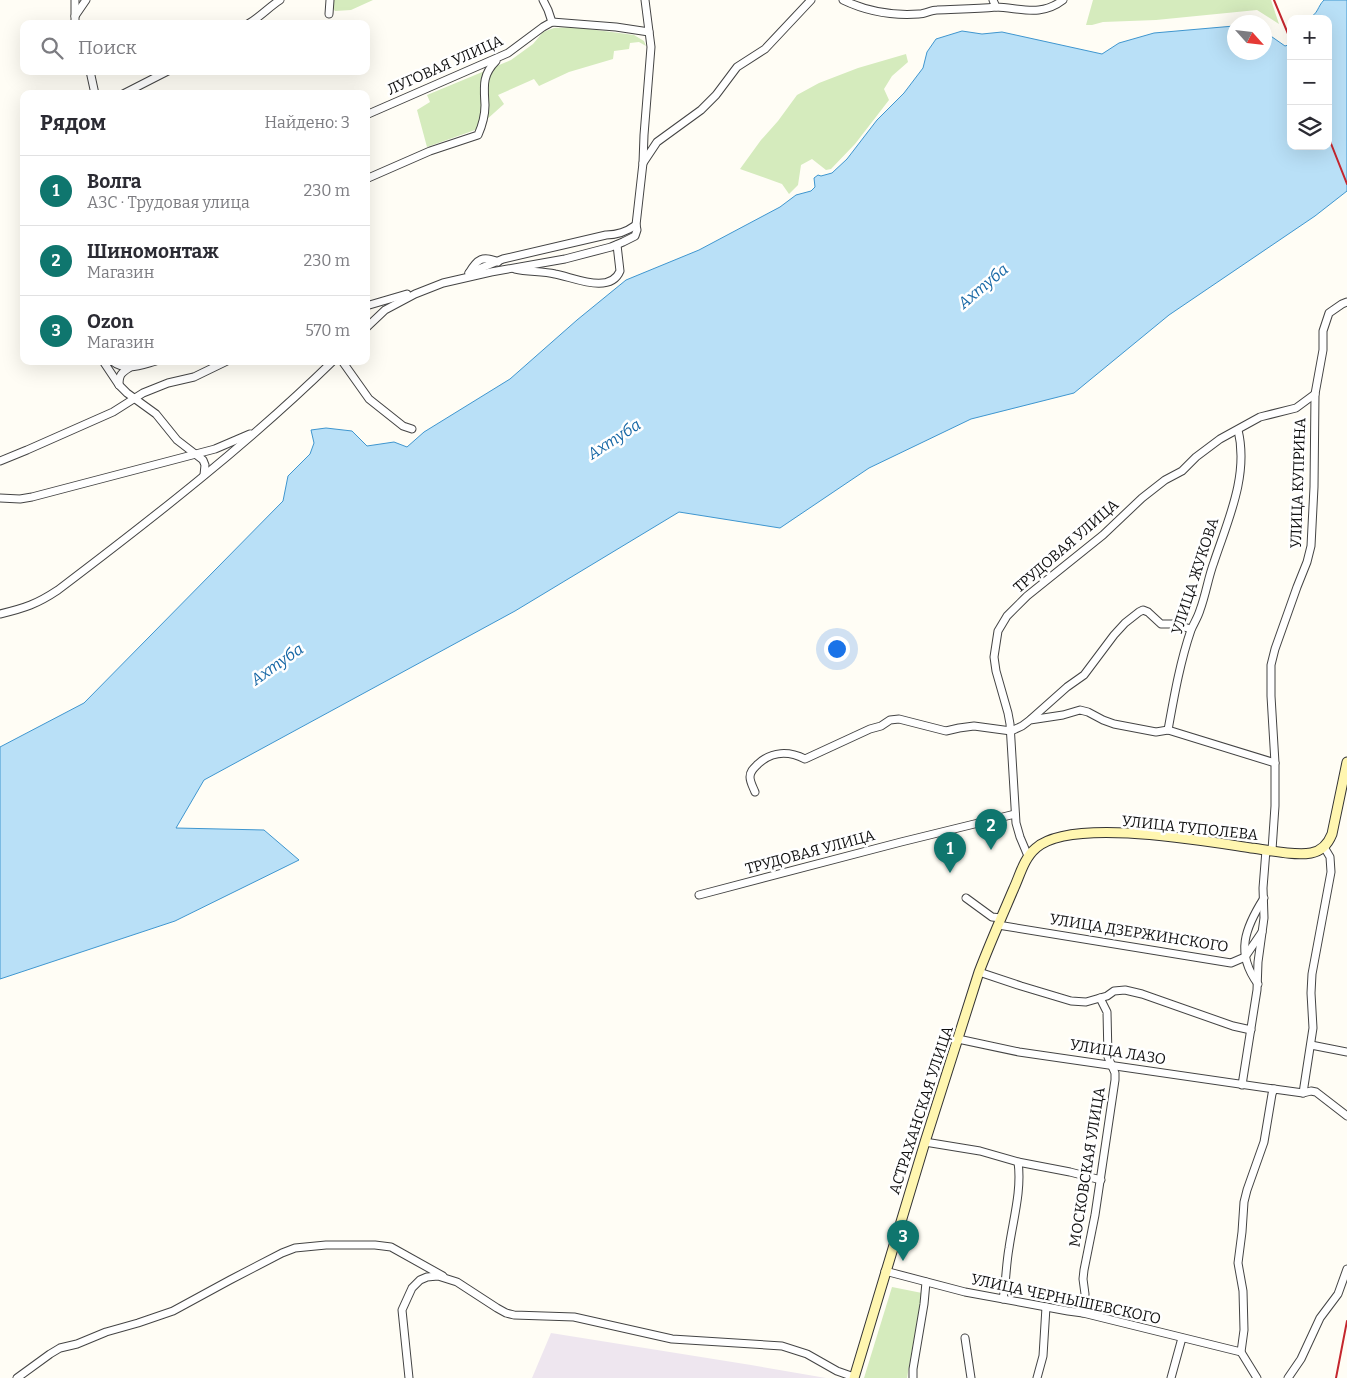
<!DOCTYPE html>
<html lang="ru">
<meta charset="utf-8">
<style>
:root{--surface:#fff;--page:#f7f7f7;--text:#2b2b33;--muted:#7c7c81;--line:#e1e1e2;--accent:#0f766e}
body{margin:0;font-family:Bitter,serif;background:var(--page);color:var(--text)}
.controls{position:absolute;right:15px;top:15px;display:grid;overflow:hidden;border-radius:10px;box-shadow:0 5px 20px #0002}
.controls button{width:45px;height:45px;display:grid;place-items:center;padding:0;border:0;border-bottom:1px solid var(--line);background:var(--surface);color:var(--text);font:25px sans-serif}
.compass{position:absolute;left:1227px;top:15px;width:45px;height:45px;border-radius:50%;background:var(--surface);box-shadow:0 5px 20px #0002;rotate:117deg}
.you{position:absolute;left:836px;top:648px;width:18px;height:18px;margin:-12px;border:4px solid #fff;border-radius:50%;background:#1a73e8;box-shadow:0 0 0 8px #1a73e833}
.badge{display:grid;place-items:center;width:32px;height:32px;border-radius:50%;background:var(--accent);color:#fff;font-size:16px;font-weight:700}
.pin{position:absolute;translate:-50% -41px;filter:drop-shadow(0 1px 2px #0008)}
.pin::after{content:'';position:absolute;top:26px;width:18px;height:15px;background:inherit;clip-path:polygon(0 0,100% 0,50% 100%)}
.list{margin:0;padding:0;list-style:none}
h2{display:flex;justify-content:space-between;align-items:center;height:65px;margin:0;padding:0 20px;font-size:21px}
h2 small{font-size:16px;font-weight:400;color:var(--muted)}
.list li{display:grid;grid-template-columns:32px 1fr auto;gap:15px;align-items:center;box-sizing:border-box;height:70px;padding:0 20px;border-top:1px solid var(--line)}
.list b{display:block;font-size:19px;white-space:nowrap}
.list p{margin:0;font-size:16px;white-space:nowrap;color:var(--muted)}
.list em{font-size:16px;font-style:normal;color:var(--muted)}
.icon{flex:none;width:28px;height:28px;fill:none;stroke:currentColor;stroke-width:2;stroke-linecap:round;stroke-linejoin:round}
.map{position:relative;flex:none;width:1347px;height:1378px;overflow:hidden}
.search{position:absolute;background:var(--surface);box-shadow:0 5px 20px #0002;left:20px;top:20px;width:350px;height:55px;display:flex;align-items:center;gap:12px;box-sizing:border-box;padding:0 18px;border-radius:10px;color:var(--muted);font-size:19px}
.panel{position:absolute;background:var(--surface);box-shadow:0 5px 20px #0002;left:20px;top:90px;width:350px;height:275px;border-radius:10px}
.map>svg:first-child{display:block}
</style>
<div class="map">
<svg width="1347" height="1378" viewBox="0 0 1347 1378">
<rect width="100%" height="100%" fill="#fffdf5"/>
<polygon fill="#eee6ef" points="551,1333 751,1365 826,1378 532,1378"/>
<g fill="#d5ebbd">
<polygon points="333,0 373,0 351,10 335,11 332,7"/>
<polygon points="1093,0 1271,0 1279,24 1257,10 1156,20 1103,22 1092,25 1086,25"/>
<polygon points="574,27 634,35 644,41 646,46 639,42 630,43 629,49 614,51 613,59 569,72 539,86 534,79 498,95 504,104 475,130 427,147 417,110 430,102 427,95 511,60 533,44 543,32 554,28"/>
<polygon points="906,54 908,62 892,76 884,89 889,100 855,144 831,169 826,170 812,159 801,165 798,185 789,194 782,184 740,169 761,140 778,121 797,95 819,83 858,68"/>
<polygon points="892,1287 922,1293 907,1378 864,1378"/>
</g>
<path fill="#b9e0f7" stroke="#3f96cf" d="M1324,0H1347V191L1315,216L1169,315L1074,393L971,419L869,468L780,528L679,512L515,611L204,780L176,828L264,830L299,860L175,921L0,979V747L84,703L283,501L288,476L310,454L314,443L311,430L326,428L352,431L367,446L394,442L407,447L424,432L510,379L577,320L626,280L699,250L780,207L796,195L811,191L815,187L814,178L818,175L821,176L832,173L847,159L877,120L904,93L923,68L927,52L936,39L962,31L982,34L1002,32L1102,54L1119,43L1154,33L1234,26V52H1264L1265,32L1285,46L1291,44V146H1328V19H1308C1319,13 1317,7 1324,0Z"/>
<g fill="none" stroke-linecap="round" stroke-linejoin="round">
<defs>
<g id="street">
<polyline points="543,0 548,10 552,22"/>
<path d="M843,0C866,11 892,16 919,14C925,14 931,10 937,10C957,9 976,9 996,7"/>
<path d="M993,0L996,7C1021,8 1041,17 1063,0"/>
<polyline points="329,14 330,0"/>
<polyline points="75,16 86,0"/>
<polyline points="75,24 75,0"/>
<path d="M248,24C260,17 269,7 280,0"/>
<polyline points="90,71 95,94"/>
<polyline points="123,94 168,71"/>
<polyline points="366,115 508,53 543,27 552,22 616,27 649,32"/>
<polyline points="643,163 657,142 701,110 716,95 737,67 765,49 811,0"/>
<path d="M366,179L430,151L478,135C482,126 485,115 485,105C484,86 482,75 496,61"/>
<path d="M515,269C528,272 542,271 555,274C573,277 610,295 620,271L617,245"/>
<path d="M469,273L503,259L606,235C618,235 626,232 636,225"/>
<path d="M469,273C477,259 483,255 498,262"/>
<polyline points="366,306 407,294"/>
<polyline points="366,328 385,310 415,294 443,283 491,272 565,259 611,247 623,242 635,236 637,230 636,225 643,163 644,135 651,47 645,0"/>
<polyline points="103,361 119,385 127,393 156,414 177,440 203,460 205,465 204,475"/>
<path d="M112,361C126,372 141,365 156,361"/>
<polyline points="342,361 369,399 403,426 412,429"/>
<path d="M119,385C119,375 121,373 129,368"/>
<polyline points="0,461 27,450 113,412 143,393 168,383 194,377 227,361"/>
<polyline points="0,498 20,499 32,497 215,449 250,434"/>
<path d="M0,614C25,608 37,604 58,590C153,518 248,444 333,361"/>
<polyline points="1031,719 1067,687 1084,675 1114,635 1125,623 1139,612 1143,610 1148,612 1161,624 1173,624 1191,629"/>
<path d="M1168,730C1174,697 1180,662 1191,630C1194,623 1198,617 1200,610C1206,594 1208,578 1214,562C1228,520 1249,475 1238,430"/>
<path d="M755,792C753,787 750,782 750,777C750,771 754,768 758,764C772,751 789,751 805,759L870,729L881,726L890,720L899,719L946,731L959,728L974,726L1011,731L1022,726L1030,720L1063,715L1080,710L1088,712L1103,720L1114,724L1156,732L1168,730L1275,763"/>
<polyline points="1272,850 1275,806 1275,763 1271,696 1271,665 1275,649 1297,587 1307,562 1311,546 1314,487 1315,394 1323,350 1323,331 1329,313 1342,304 1347,302"/>
<polyline points="1028,856 1020,837 1016,823 1010,724 1008,713 996,671 994,657 998,631 1007,616 1027,596 1103,535 1142,498 1165,480 1182,471 1196,457 1220,439 1260,417 1296,408 1315,394"/>
<polyline points="699,895 901,842 1015,814"/>
<polyline points="966,898 992,917 1001,918"/>
<polyline points="998,925 1231,963 1245,957 1262,932"/>
<polyline points="979,972 1021,986 1071,1001 1086,1002 1107,996 1114,991 1125,990 1142,994 1233,1026 1251,1030"/>
<path d="M1258,984C1235,953 1245,928 1264,898"/>
<polyline points="958,1039 1019,1052 1274,1089"/>
<polyline points="1311,1045 1347,1052"/>
<polyline points="1242,1085 1257,990 1258,962 1264,918 1263,888 1266,850"/>
<polyline points="1303,1093 1313,1028 1311,993 1312,974 1331,872 1330,857 1324,847"/>
<polyline points="925,1142 980,1151 1018,1162 1070,1172 1101,1180"/>
<polyline points="885,1271 965,1292 1068,1311 1083,1313 1241,1352"/>
<path d="M1003,1299C1006,1282 1006,1265 1009,1248C1013,1220 1022,1190 1018,1162"/>
<polyline points="1083,1313 1085,1294 1083,1279 1084,1270 1095,1215 1115,1080 1115,1073 1108,1057 1107,1012 1100,998"/>
<polyline points="965,1338 971,1378"/>
<polyline points="17,1378 50,1354 60,1348 77,1344 106,1332 138,1323 173,1311 230,1280 282,1253 295,1248 326,1245 375,1245 391,1247 443,1276"/>
<polyline points="409,1378 402,1310 412,1288 420,1280 427,1277 438,1276 457,1282 497,1308 506,1313 514,1315 574,1317 672,1339 782,1346 807,1354 837,1371 854,1377"/>
<polyline points="913,1378 913,1369 924,1304 926,1282"/>
<polyline points="1037,1378 1043,1356 1046,1307"/>
<polyline points="1171,1378 1182,1338"/>
<polyline points="1257,1378 1241,1352 1244,1330 1243,1291 1238,1263 1242,1232 1244,1202 1247,1190 1264,1142 1272,1094 1274,1089 1303,1093 1311,1091 1316,1092 1347,1116"/>
<polyline points="1288,1378 1301,1359 1320,1318 1338,1294 1347,1269"/>
</g>
<path id="secondary" d="M854,1378L925,1142L979,972C990,943 1002,916 1014,888C1020,875 1024,858 1036,848C1071,817 1204,841 1251,848C1269,850 1293,856 1311,853C1322,851 1328,844 1332,834L1347,762"/>
</defs>
<use href="#street" stroke="#444" stroke-width="9"/>
<use href="#secondary" stroke="#333" stroke-width="11"/>
<use href="#street" stroke="#fff" stroke-width="7"/>
<use href="#secondary" stroke="#fff6b0" stroke-width="9"/>
<g stroke="#c4262e" stroke-width="2">
<polyline points="1274,0 1291,41"/>
<polyline points="1328,136 1347,184"/>
<polyline points="1336,1378 1347,1321"/>
</g>
</g>
<g text-anchor="middle" dominant-baseline="central" stroke-width="5" stroke-linejoin="round" paint-order="stroke">
<g font-size="15" fill="#111" stroke="#fff">
<text transform="translate(445 65) rotate(-24)">ЛУГОВАЯ УЛИЦА</text>
<text transform="translate(1298 483) rotate(-88)">УЛИЦА КУПРИНА</text>
<text transform="translate(1066 546) rotate(-41)">ТРУДОВАЯ УЛИЦА</text>
<text transform="translate(1195 576) rotate(-72)">УЛИЦА ЖУКОВА</text>
<text transform="translate(1190 828) rotate(6)">УЛИЦА ТУПОЛЕВА</text>
<text transform="translate(810 852) rotate(-15)">ТРУДОВАЯ УЛИЦА</text>
<text transform="translate(1139 933) rotate(9)">УЛИЦА ДЗЕРЖИНСКОГО</text>
<text transform="translate(1118 1052) rotate(9)">УЛИЦА ЛАЗО</text>
<text transform="translate(921 1110) rotate(-72)">АСТРАХАНСКАЯ УЛИЦА</text>
<text transform="translate(1087 1167) rotate(-81)">МОСКОВСКАЯ УЛИЦА</text>
<text transform="translate(1066 1299) rotate(12)">УЛИЦА ЧЕРНЫШЕВСКОГО</text>
</g>
<g font-size="16" font-style="italic" fill="#1768a6" stroke="#fff">
<text transform="translate(983 286) rotate(-40)">Ахтуба</text>
<text transform="translate(614 439) rotate(-33)">Ахтуба</text>
<text transform="translate(277 664) rotate(-35)">Ахтуба</text>
</g>
</g>
</svg>
<div class="controls">
<button>+</button>
<button>−</button>
<button><svg class="icon" aria-label="layers" viewBox="0 0 24 24"><path d="M12 4l9 5-9 5-9-5zM3 14l9 5 9-5"/></svg></button>
</div>
<svg class="compass" viewBox="-18 -18 36 36"><path d="M0-13l5 13h-10z" fill="#e53935"/><path d="M0 13l5-13h-10z" fill="#7c7c81"/></svg>
<div class="you"></div>
<div class="pin badge" style="left:950px;top:873px">1</div>
<div class="pin badge" style="left:991px;top:850px">2</div>
<div class="pin badge" style="left:903px;top:1261px">3</div>
<div class="search"><svg class="icon" aria-label="search" viewBox="0 0 24 24"><circle cx="10" cy="10" r="6"/><path d="M15 15l6 6"/></svg>Поиск</div>
<section class="panel">
<h2>Рядом<small>Найдено: 3</small></h2>
<ul class="list">
<li><span class="badge">1</span><div><b>Волга</b><p>АЗС · Трудовая улица</p></div><em>230 m</em></li>
<li><span class="badge">2</span><div><b>Шиномонтаж</b><p>Магазин</p></div><em>230 m</em></li>
<li><span class="badge">3</span><div><b>Ozon</b><p>Магазин</p></div><em>570 m</em></li>
</ul>
</section>
</div>
